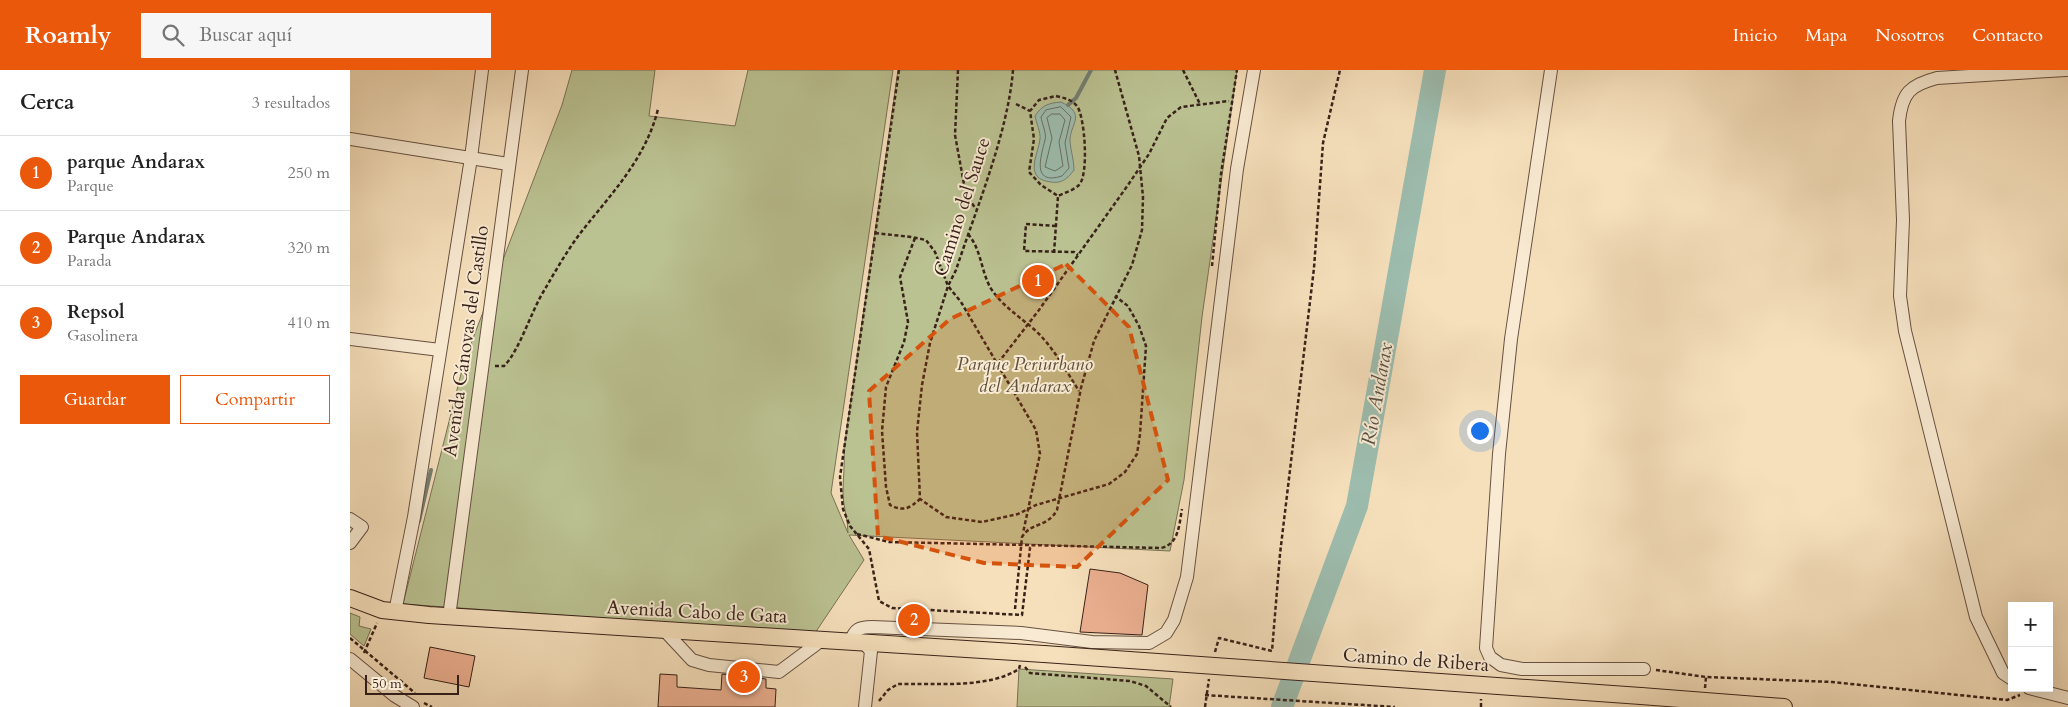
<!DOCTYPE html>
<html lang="es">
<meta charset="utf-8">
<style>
:root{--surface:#fff;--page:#f6f6f6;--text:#222;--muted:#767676;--line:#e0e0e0;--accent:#ea580c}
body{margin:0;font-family:Cardo,serif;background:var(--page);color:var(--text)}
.controls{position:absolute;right:15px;bottom:15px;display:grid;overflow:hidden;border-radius:0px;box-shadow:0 5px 20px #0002}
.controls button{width:45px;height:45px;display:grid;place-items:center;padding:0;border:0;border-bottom:1px solid var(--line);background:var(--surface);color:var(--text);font:25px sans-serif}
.scale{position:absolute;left:15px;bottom:12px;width:94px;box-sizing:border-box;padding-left:5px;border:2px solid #372119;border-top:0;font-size:14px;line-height:18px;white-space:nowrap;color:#372119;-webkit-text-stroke:4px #f9ebd3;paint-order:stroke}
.you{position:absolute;left:1129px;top:360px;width:18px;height:18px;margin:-12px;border:4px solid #fff;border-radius:50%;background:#1a73e8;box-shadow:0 0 0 8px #1a73e833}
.badge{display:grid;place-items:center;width:32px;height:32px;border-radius:50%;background:var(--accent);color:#fff;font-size:16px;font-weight:700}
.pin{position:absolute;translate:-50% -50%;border:2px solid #fff;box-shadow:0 1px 5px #0006}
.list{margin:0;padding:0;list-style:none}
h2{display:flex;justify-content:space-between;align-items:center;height:65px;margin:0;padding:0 20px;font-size:21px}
h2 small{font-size:16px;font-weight:400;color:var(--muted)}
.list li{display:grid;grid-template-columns:32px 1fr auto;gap:15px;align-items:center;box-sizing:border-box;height:75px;padding:0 20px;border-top:1px solid var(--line)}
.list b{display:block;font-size:19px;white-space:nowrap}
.list p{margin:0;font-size:16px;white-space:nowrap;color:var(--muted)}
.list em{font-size:16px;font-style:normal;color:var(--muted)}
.actions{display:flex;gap:10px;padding:15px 20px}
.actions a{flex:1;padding:11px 0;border:1px solid var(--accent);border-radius:0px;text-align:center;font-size:18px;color:var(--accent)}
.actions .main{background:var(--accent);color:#fff}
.icon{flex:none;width:28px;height:28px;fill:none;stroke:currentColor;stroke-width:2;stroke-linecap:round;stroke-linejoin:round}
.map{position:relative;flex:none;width:1718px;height:637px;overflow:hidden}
header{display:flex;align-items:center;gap:30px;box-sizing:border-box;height:70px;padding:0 25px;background:var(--accent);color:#fff}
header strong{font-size:24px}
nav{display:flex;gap:28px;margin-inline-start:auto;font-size:18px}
.search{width:350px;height:45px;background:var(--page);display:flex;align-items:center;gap:12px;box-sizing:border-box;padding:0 18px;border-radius:0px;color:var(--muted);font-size:19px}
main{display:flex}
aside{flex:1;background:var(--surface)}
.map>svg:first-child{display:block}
</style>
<header>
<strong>Roamly</strong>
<div class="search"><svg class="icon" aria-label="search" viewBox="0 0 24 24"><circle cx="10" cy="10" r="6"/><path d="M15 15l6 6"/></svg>Buscar aquí</div>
<nav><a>Inicio</a><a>Mapa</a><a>Nosotros</a><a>Contacto</a></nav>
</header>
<main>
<aside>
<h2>Cerca<small>3 resultados</small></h2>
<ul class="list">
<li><span class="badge">1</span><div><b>parque Andarax</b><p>Parque</p></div><em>250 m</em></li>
<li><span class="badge">2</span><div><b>Parque Andarax</b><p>Parada</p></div><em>320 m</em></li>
<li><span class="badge">3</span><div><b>Repsol</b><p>Gasolinera</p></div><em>410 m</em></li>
</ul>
<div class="actions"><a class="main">Guardar</a><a>Compartir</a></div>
</aside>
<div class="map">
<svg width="1718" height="637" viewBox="0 0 1718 637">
<rect width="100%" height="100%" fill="#f6e0bc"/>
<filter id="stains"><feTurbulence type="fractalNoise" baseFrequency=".004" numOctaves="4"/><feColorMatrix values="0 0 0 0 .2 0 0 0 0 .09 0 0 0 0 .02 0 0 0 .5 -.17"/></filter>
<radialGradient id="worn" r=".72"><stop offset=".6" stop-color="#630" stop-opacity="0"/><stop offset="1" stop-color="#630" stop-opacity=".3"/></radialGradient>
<g fill="#bbc292" stroke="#797256">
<path d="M222,0H305L299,46L385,56L398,0H543L481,423L498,463C498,450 493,436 493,423C493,408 495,395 494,379L548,0H887L852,247L834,410L820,481L499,465L514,490L465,563L53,534L114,292L212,35Z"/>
<polygon points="0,543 10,547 9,556 21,559 14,576 0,564"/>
<polygon points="669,599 823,609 819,637 667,637"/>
</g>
<path fill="#9dbdaf" stroke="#747f73" d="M711,32C738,45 719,54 720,72C721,82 724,90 724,100C718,108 712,114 701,112C673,109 688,85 690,69C691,63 686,52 685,46C692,35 699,33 711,32Z"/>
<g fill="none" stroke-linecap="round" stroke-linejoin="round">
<g stroke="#6a6f64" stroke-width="1">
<path d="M711,37L721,47L715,73L719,98L712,106C681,116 691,86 695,70C697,64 692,54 691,47L696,40Z"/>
<polygon points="702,44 710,44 715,50 709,72 713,96 705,101 695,97 702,68 697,48"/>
</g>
<g stroke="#747f73" stroke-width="4">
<polyline points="718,35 726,28 741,0"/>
<polyline points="69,451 81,400"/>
</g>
<polyline stroke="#9dbdaf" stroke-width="22" points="932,637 1007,436 1085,0"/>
</g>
<g fill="#ecb091" stroke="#372119">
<polygon points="740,499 770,503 798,515 792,565 730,562"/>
<polygon points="80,577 125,586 119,617 74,608"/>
<polygon points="310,604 327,605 327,617 371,620 372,604 416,609 416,618 426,619 425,637 308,637"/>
</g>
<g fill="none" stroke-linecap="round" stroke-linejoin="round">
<defs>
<g id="minor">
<polyline points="1201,0 1161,269 1149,384 1136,578 1140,587 1151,595 1172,599 1294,599"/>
<polyline points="0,69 158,94"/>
<polyline points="0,269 90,280"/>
<polyline points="0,449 12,457 0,473"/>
<polyline points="45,542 64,447 121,88 132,0"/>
<polyline points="99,547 172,0"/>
<polyline points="315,561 342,590 359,595 429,602 472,570"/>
<path d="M500,572C505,559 509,557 522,557L671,563L742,572L799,573L816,563L824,550L837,507L840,483L887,99L904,0"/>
<polyline points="513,572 521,581 515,637"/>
<polyline points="0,589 45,626 63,637"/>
<path d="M1662,609L1653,603L1626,547L1555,261L1550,226L1553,150L1549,51C1552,23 1560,15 1587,8L1716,0"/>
<polyline points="1679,618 1718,628"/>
</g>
<g id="major">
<polyline points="0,528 32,540 79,545 694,584"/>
<polyline points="1291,626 1434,637"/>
</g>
</defs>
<use href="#minor" stroke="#675142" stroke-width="14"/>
<use href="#major" stroke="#372119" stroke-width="18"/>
<g stroke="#372119" stroke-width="2.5" stroke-dasharray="4 2.5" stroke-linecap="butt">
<polyline points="549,0 490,407 493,439 500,456 519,479 529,531 542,538 672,545 680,478 682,476"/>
<polyline points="608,0 605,65 616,125 626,139"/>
<path d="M663,0C658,63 626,139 606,200L598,216L611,232L686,360L690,384L673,463"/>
<polyline points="833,0 850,34"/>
<path d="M706,26C714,28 721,29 727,36C735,47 739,105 729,115C724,120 714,123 708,126L691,115L679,102L684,69L680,41L689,30Z"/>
<polyline points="666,34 680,41"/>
<polyline points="706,156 676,154 674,181 724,182 728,185"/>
<polyline points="525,163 561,167 576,170 585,182 598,216 580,273 572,315 567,362 570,429 596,447 632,452 668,444 686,435 759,414 775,402 787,384 790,364 796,276 789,256 778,236 765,226"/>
<path d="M618,164C631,179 631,200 640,217C652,237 674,249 690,265C706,282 717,302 729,321"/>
<path d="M565,168L550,207L558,252L554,272L536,317L532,361L536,417L540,435C554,442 560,438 570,429"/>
<polyline points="704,183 708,126"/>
<polyline points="862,196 871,104 887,0"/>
<polyline points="648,293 689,240 778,115 799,84 817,48 831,37 879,31"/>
<path d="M145,296H154C170,280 181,241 195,219C206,200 218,179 232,161C262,123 296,88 308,39"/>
<path d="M507,464L539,472L811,478C829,474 829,455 832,439"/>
<path d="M665,539L672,467C681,452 697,458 707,440L731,318L744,271L782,195L792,160L793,127L789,86L765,0"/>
<polyline points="0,568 65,623"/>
<polyline points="865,582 869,568 922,581 930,484 964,198 973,73 990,0"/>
<polyline points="14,583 27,553"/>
<polyline points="675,597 680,603 780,611 796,616 821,637"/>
<polyline points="1306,600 1356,607 1482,612 1657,630 1670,625"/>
<polyline points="1355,618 1356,607"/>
<polyline points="855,625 1045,637"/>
<path d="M529,631L538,620L548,614C585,613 638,619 669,599L670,595"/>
<polyline points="74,633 82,637"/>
<polyline points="855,637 859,609"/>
<polyline points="1131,637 1131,629"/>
</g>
<use href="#minor" stroke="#f9ebd3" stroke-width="12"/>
<use href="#major" stroke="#f6e0bc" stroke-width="16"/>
<defs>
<polyline id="major-bridge" points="694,584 1291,626"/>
</defs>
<use href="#major-bridge" stroke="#372119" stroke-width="18" stroke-linecap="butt"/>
<use href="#major-bridge" stroke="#f6e0bc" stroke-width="16"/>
</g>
<path fill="#d6530d" fill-opacity="0.2" stroke="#d6530d" stroke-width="4" stroke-dasharray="10 6" stroke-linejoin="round" d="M716,194L779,257L818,410L727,497L634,493L528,466L519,321L600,249Z"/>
<g text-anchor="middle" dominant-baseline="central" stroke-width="4" stroke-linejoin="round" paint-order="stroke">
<g font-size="19" fill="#372119" stroke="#f9ebd3">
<text transform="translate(612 137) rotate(-72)">Camino del Sauce</text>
<text transform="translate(116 271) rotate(-82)">Avenida Cánovas del Castillo</text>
<text transform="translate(347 542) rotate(3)">Avenida Cabo de Gata</text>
<text transform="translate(1066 590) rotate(4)">Camino de Ribera</text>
</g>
<g font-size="19" font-style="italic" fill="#5f513d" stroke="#f9ebd3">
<text x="675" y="294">Parque Periurbano<tspan x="675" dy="22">del Andarax</tspan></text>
</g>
<g font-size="20" font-style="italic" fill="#565046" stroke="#f9ebd3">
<text transform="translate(1027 324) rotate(-80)">Río Andarax</text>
</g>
</g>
<rect width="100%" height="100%" filter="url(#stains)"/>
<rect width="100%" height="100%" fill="url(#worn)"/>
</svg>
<div class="controls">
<button>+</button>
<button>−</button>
</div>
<div class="scale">50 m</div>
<div class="you"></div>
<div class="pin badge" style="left:688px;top:211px">1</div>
<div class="pin badge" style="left:564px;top:550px">2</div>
<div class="pin badge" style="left:394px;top:607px">3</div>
</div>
</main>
